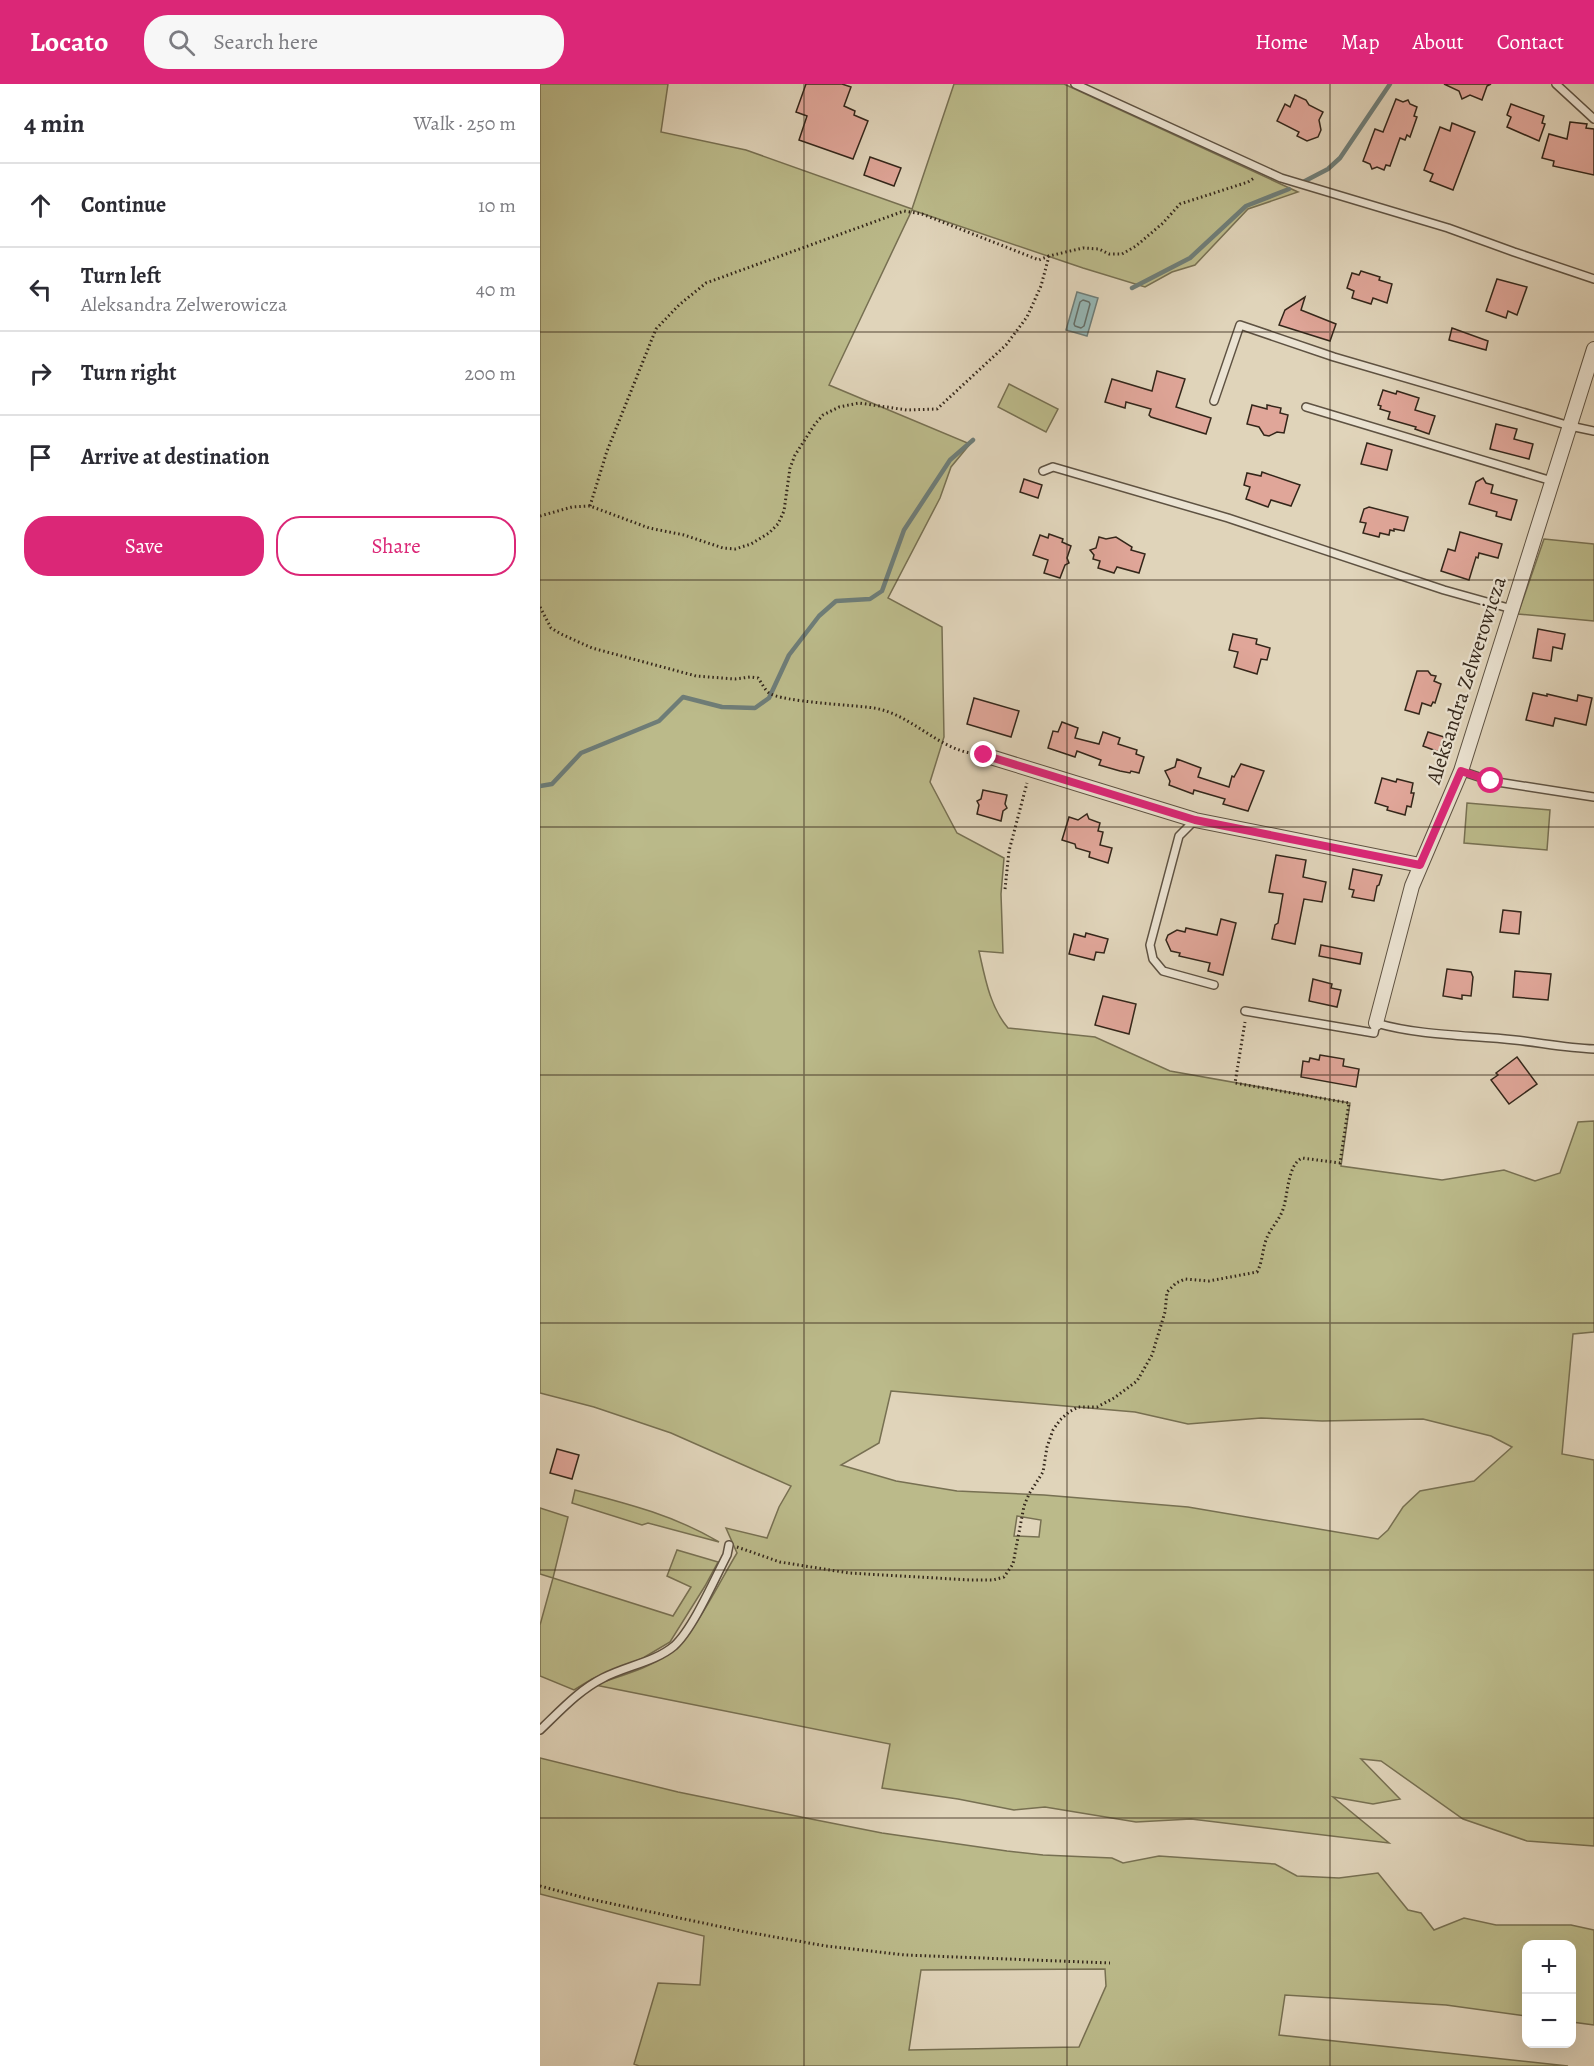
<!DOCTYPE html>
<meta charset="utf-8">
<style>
:root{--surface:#fff;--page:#f7f7f7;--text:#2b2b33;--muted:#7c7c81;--line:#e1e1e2;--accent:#db2777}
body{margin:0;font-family:Alegreya,serif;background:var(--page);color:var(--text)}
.controls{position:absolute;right:18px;bottom:18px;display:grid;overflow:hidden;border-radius:12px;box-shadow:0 6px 24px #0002}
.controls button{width:54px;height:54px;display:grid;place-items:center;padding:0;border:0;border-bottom:2px solid var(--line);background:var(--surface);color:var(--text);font:30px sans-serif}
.stop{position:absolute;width:18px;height:18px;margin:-14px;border:4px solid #db2777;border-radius:50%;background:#fff}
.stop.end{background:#db2777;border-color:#fff;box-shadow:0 2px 6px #0008}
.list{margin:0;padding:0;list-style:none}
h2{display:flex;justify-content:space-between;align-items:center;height:78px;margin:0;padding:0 24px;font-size:26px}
h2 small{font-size:20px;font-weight:400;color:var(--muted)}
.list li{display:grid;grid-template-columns:39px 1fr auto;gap:18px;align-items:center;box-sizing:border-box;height:84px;padding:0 24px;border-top:2px solid var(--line)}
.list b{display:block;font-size:22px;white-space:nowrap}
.list p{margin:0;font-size:20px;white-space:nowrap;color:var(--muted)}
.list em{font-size:20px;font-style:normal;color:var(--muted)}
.actions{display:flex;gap:12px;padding:18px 24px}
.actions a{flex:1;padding:14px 0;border:2px solid var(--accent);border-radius:24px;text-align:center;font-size:21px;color:var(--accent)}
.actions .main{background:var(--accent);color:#fff}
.icon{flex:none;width:33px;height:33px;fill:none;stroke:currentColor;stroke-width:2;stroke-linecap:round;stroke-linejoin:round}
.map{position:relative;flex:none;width:1054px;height:1982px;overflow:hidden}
header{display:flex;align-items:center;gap:36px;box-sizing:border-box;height:84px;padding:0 30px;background:var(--accent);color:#fff}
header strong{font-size:28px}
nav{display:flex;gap:33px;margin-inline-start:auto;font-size:21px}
.search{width:420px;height:54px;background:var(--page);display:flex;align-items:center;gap:15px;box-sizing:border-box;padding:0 21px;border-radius:24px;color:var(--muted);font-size:22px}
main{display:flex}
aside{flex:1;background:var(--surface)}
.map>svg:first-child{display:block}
</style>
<header>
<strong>Locato</strong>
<div class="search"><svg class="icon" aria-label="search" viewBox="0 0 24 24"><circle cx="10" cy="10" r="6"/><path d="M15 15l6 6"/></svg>Search here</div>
<nav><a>Home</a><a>Map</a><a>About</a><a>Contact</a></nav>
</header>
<main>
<aside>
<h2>4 min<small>Walk · 250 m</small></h2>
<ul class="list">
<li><svg class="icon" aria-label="ahead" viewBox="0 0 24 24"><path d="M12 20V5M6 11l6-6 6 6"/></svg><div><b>Continue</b></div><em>10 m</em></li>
<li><svg class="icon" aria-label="left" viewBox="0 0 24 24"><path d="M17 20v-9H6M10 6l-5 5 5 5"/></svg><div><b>Turn left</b><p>Aleksandra Zelwerowicza</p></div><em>40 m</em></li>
<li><svg class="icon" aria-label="right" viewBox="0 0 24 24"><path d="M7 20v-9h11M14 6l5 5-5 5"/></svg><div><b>Turn right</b></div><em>200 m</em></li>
<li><svg class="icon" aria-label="arrive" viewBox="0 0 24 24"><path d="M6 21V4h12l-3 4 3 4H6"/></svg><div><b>Arrive at destination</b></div></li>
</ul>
<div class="actions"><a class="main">Save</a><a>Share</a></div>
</aside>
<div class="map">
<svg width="1054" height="1982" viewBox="0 0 1054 1982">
<rect width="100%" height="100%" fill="#e0d4ba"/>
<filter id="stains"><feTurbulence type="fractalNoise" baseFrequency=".00333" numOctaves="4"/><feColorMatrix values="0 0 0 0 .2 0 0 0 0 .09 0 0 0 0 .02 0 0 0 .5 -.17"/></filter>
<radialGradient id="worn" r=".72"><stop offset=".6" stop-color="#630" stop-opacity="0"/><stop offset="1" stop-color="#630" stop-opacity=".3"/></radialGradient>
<g fill="#bbba8a" stroke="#777052" stroke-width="1.5" fill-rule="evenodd">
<path d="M0,0H128L121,48L206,66L372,125L414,0H524L758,108L708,125L655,181L632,188L605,203L543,184L372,126L289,301L430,360L411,383L400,414L348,514L402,543L404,653L390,698L417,749L464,774L461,810L463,869L439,867C445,894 450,923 468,944L555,953L630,987L810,1019L801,1082L902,1096L964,1086L995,1097L1020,1089L1038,1038L1054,1037V1248L1033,1250L1022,1370L1054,1376V1762L987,1757L923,1735L841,1677L821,1675L860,1715L833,1720L793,1713L849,1759L651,1735L596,1738L505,1723L474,1726L418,1715L342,1704L350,1660L55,1601C76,1593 110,1584 127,1571C155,1551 178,1500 197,1469L186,1444L227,1454L239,1423L251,1402L131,1349L54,1323L0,1309ZM351,1307L595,1328L648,1340L721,1334L782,1337L883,1335L951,1352L972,1363L934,1397L880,1407L863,1423L848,1446L838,1455L648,1423L504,1411L417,1407L356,1397L301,1381L339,1359ZM477,1432L501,1436L499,1453L474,1452Z"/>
<polygon points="469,300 518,325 506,348 458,323"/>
<polygon points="1004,455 1054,460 1054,537 978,530"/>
<polygon points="927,719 1010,726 1007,766 924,759"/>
<path d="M35,1406C85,1419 134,1431 179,1458L108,1439L102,1441L32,1419Z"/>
<polygon points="0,1424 28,1433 13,1494 133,1532 151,1503 127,1492 137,1466 178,1478 165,1502 130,1558 103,1574 52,1595 34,1606 0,1592 0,1541 13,1494 0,1490"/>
<path d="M0,1674L138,1708L271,1735L342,1749L467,1767L503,1771L572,1774L583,1779L619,1772L735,1780L757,1792L799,1794L838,1789L868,1826L881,1829L894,1846L924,1834L956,1841H1031L1054,1846V1941L1032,1938V1860H987L986,1932L906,1921L745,1911L739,1951L1028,1982H99L94,1980L118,1899L160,1901L164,1852L0,1810ZM565,1885L566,1902L539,1963L369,1966L381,1886Z"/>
</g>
<polygon fill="#95b7b6" stroke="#6e7d78" stroke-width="1.5" points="537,208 558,214 547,252 526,246"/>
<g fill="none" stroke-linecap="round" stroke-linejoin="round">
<polygon stroke="#646e68" stroke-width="1.5" points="543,216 549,218 550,220 544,242 541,244 535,242 534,240 540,218"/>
<g stroke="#6e7d78" stroke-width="4.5">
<polyline points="765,97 788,85 800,74 850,0"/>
<polyline points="592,204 650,174 706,122 749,105"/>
<polyline points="0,702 12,700 41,669 119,637 143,613 182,623 215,624 229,614 249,571 279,532 296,517 330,515 342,507 364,446 410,376 433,356"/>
</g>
</g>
<g fill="#e0a699" stroke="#33261a" stroke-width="1.5">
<polygon points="266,0 302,0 311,3 304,22 315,27 314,31 328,37 313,75 259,56 267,32 256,28"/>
<polygon points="904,0 951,0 947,2 942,16 930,11 922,15 919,7"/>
<polygon points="755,11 766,16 769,21 783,28 779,36 781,46 778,53 767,57 757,52 759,48 737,37 745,20 750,23"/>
<polygon points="856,15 863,18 868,16 870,20 877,23 874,32 877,33 870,53 867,51 865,56 860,54 850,82 846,81 844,86 837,83 832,85 830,80 823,77 835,45 843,48"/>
<polygon points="971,20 1004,32 1002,39 1005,40 999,57 967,43 971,33 967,31"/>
<polygon points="1030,38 1047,40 1046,44 1054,45 1054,91 1013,82 1014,77 1002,74 1009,50 1027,55"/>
<polygon points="912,39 935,48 913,106 890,97 893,90 884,86 900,43 910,47"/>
<polygon points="330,73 361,84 354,102 324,91"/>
<polygon points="821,187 840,193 839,196 852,200 847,219 833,214 831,220 812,214 814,207 807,204 812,189 819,191"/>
<polygon points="957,195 987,203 977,231 968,227 966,234 946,227"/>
<polygon points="765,213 761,226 796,240 790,257 739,241 745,226"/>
<polygon points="912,244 948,257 946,266 909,256"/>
<polygon points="617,287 645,295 636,323 671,334 666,350 611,333 609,331 611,325 586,318 585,324 565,318 572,295 612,307"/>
<polygon points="843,306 856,310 857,307 879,314 875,326 895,332 889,350 875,345 876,343 848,335 850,328 840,325 841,322 838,321"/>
<polygon points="712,321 727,325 727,321 741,324 740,329 748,331 744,349 737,348 729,352 724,351 719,343 707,340"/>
<polygon points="956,340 977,345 974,355 993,360 989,375 950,365"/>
<polygon points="827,359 852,366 847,386 821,380"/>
<polygon points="722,388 760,401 751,422 731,416 728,423 706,415 710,403 704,401 707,389 721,392"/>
<polygon points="943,394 946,399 953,401 951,409 977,416 971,436 956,432 957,428 929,420 936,398"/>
<polygon points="484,395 502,401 498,414 480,408"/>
<polygon points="829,423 868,433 864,447 854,445 854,447 850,446 849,451 840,449 839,453 823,449 826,439 820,438 824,425"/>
<polygon points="920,448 962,460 958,474 939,469 938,474 936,473 929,496 901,487 908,465 915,467"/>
<polygon points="509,450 523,455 522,458 531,462 527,474 529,479 525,481 520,494 504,489 508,476 493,471 500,451 508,454"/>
<polygon points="559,453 566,455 576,453 592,463 591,466 605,470 599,489 577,483 574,489 558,484 560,477 553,475 554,471 550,466 556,464"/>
<polygon points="998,545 1025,550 1022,565 1013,563 1011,577 993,574"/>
<polygon points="693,550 717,555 716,560 730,564 727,576 721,575 717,590 694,583 698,568 689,566"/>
<polygon points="877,587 888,587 891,591 896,592 894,597 901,600 895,619 893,618 891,622 882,619 879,630 865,626"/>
<polygon points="993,609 1007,612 1007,610 1037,617 1038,611 1052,614 1046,641 1015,634 1013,642 986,636"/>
<polygon points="434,614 479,627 471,653 427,640"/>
<polygon points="522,638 538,644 535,654 559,660 563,648 580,654 578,660 597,666 596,670 604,673 599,689 591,687 590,689 580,687 559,681 561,676 537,667 535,673 508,664 513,647 518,648"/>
<polygon points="888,648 904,653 899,668 883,662"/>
<polygon points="637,675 661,684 658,693 689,703 692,692 694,693 701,680 724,687 708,727 683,720 685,715 654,706 653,710 629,701 630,697 625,687 635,683"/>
<polygon points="842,694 856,698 857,695 873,699 871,709 874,709 871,723 867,722 865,731 847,726 848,723 835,719"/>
<polygon points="443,706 467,711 465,720 467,724 463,727 461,737 437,730 439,721 437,717 441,715"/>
<polygon points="547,730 549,735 560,739 558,747 563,748 560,761 572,764 568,779 549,773 550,768 536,764 535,760 522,756 529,733 538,736"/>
<polygon points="736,771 766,776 763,793 786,798 782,818 764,815 755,860 732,855 735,841 738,839 743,810 729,808"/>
<polygon points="813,785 842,791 839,801 837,802 834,817 812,813 814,806 809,805"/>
<polygon points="963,826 981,828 979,850 960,848"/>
<polygon points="681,835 696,839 683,891 668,887 670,879 639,872 640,869 631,867 626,856 628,851 637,846 645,848 646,844 677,851"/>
<polygon points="546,849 568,855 564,869 556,868 554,876 529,870 534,850 545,853"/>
<polygon points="781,861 822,869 820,880 779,872"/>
<polygon points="907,885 931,888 933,893 931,912 922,911 922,915 903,912"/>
<polygon points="975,887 1011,890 1008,916 973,913"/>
<polygon points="773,895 792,900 791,904 801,906 797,923 769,917"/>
<polygon points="563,912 596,920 589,950 555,941"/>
<polygon points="780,971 804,975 803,982 819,985 816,1003 761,993 763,977 769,978 770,974 779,976"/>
<polygon points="977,973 997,1000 969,1020 951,996 958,991 956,989"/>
<polygon points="17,1365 39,1371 32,1395 10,1389"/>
</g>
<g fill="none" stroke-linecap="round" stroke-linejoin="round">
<defs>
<g id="service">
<polyline points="535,0 741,94 908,144 974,168 1054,195"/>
<polyline points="1016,0 1054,35"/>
<polyline points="674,317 700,241 794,273 1030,342 1054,347"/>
<polyline points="766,323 1012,397"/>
<polyline points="503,387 513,383 688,434 904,506 972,525"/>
<polyline points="921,687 951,697 1054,713"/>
<polyline points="655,736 639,752 610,861 613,875 623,887 674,901"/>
<path d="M705,927L834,949L836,939C881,952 929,951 975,956C1002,959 1027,964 1054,965"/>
<path d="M0,1646C20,1627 39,1606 63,1594C86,1582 115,1578 134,1562C153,1545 175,1494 187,1471L189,1461"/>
</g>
<g id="minor">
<polyline points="444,671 655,736 880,781"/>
<polyline points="836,939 872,802 921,687 1054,265"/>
</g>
</defs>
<use href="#service" stroke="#5e5242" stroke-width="10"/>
<use href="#minor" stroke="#5e5242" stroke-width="16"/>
<g stroke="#33261a" stroke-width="3" stroke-dasharray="1.5 3" stroke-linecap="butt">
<polyline points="50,422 67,367 116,245 139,221 166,199 364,127 382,130 499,176 509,172"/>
<polyline points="0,432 32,423 50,422 109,444 144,451 183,464 195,465 211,460 229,449 238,440 244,427 250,384 255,371 275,340 283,331 299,323 319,319 367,326 397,325 466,261 487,233 501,202 509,172 543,164 559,165 569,170 582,170 596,162 623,139 640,120 708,98 714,94"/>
<path d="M0,523L11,544L21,550L52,564L156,592L195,595L210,593L218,594C221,598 225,606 229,609C242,618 314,621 334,624C370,630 395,662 430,669"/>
<polyline points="465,805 469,767 487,699"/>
<path d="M197,1463L240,1478L309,1489L430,1496H453L464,1493L473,1480L484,1422L489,1410L503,1388L507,1363L513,1346L520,1336L529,1328L538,1323H557L574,1314L597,1297L612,1271L625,1228L627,1208L636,1199L645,1195L669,1197L717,1188C723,1177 722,1167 726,1156C730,1144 741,1135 744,1122C748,1108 748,1081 762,1074L800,1079L809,1019L695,999L705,938"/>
<polyline points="0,1802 45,1814 201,1847 286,1862 365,1871 570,1879"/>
</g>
<use href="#service" stroke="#ebe3d2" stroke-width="7"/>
<use href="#minor" stroke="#ebe3d2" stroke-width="14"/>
</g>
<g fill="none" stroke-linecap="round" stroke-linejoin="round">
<polyline stroke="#db2777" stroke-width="8" points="444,671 655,736 880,781 921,687 951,697"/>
</g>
<path fill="none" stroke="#33261a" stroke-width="1.5" stroke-opacity="0.55" d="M264,0V1982M527,0V1982M790,0V1982M0,248H1054M0,496H1054M0,743H1054M0,991H1054M0,1239H1054M0,1486H1054M0,1734H1054"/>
<g text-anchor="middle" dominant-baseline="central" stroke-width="4.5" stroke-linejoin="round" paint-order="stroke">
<g font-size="21" fill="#33261a" stroke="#ebe3d2">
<text transform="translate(926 596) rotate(-72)">Aleksandra Zelwerowicza</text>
</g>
</g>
<rect width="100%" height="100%" filter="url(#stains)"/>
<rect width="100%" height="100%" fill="url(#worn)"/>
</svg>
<div class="controls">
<button>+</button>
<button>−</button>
</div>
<div class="stop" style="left:951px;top:697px"></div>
<div class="stop end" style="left:444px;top:671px"></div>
</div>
</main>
